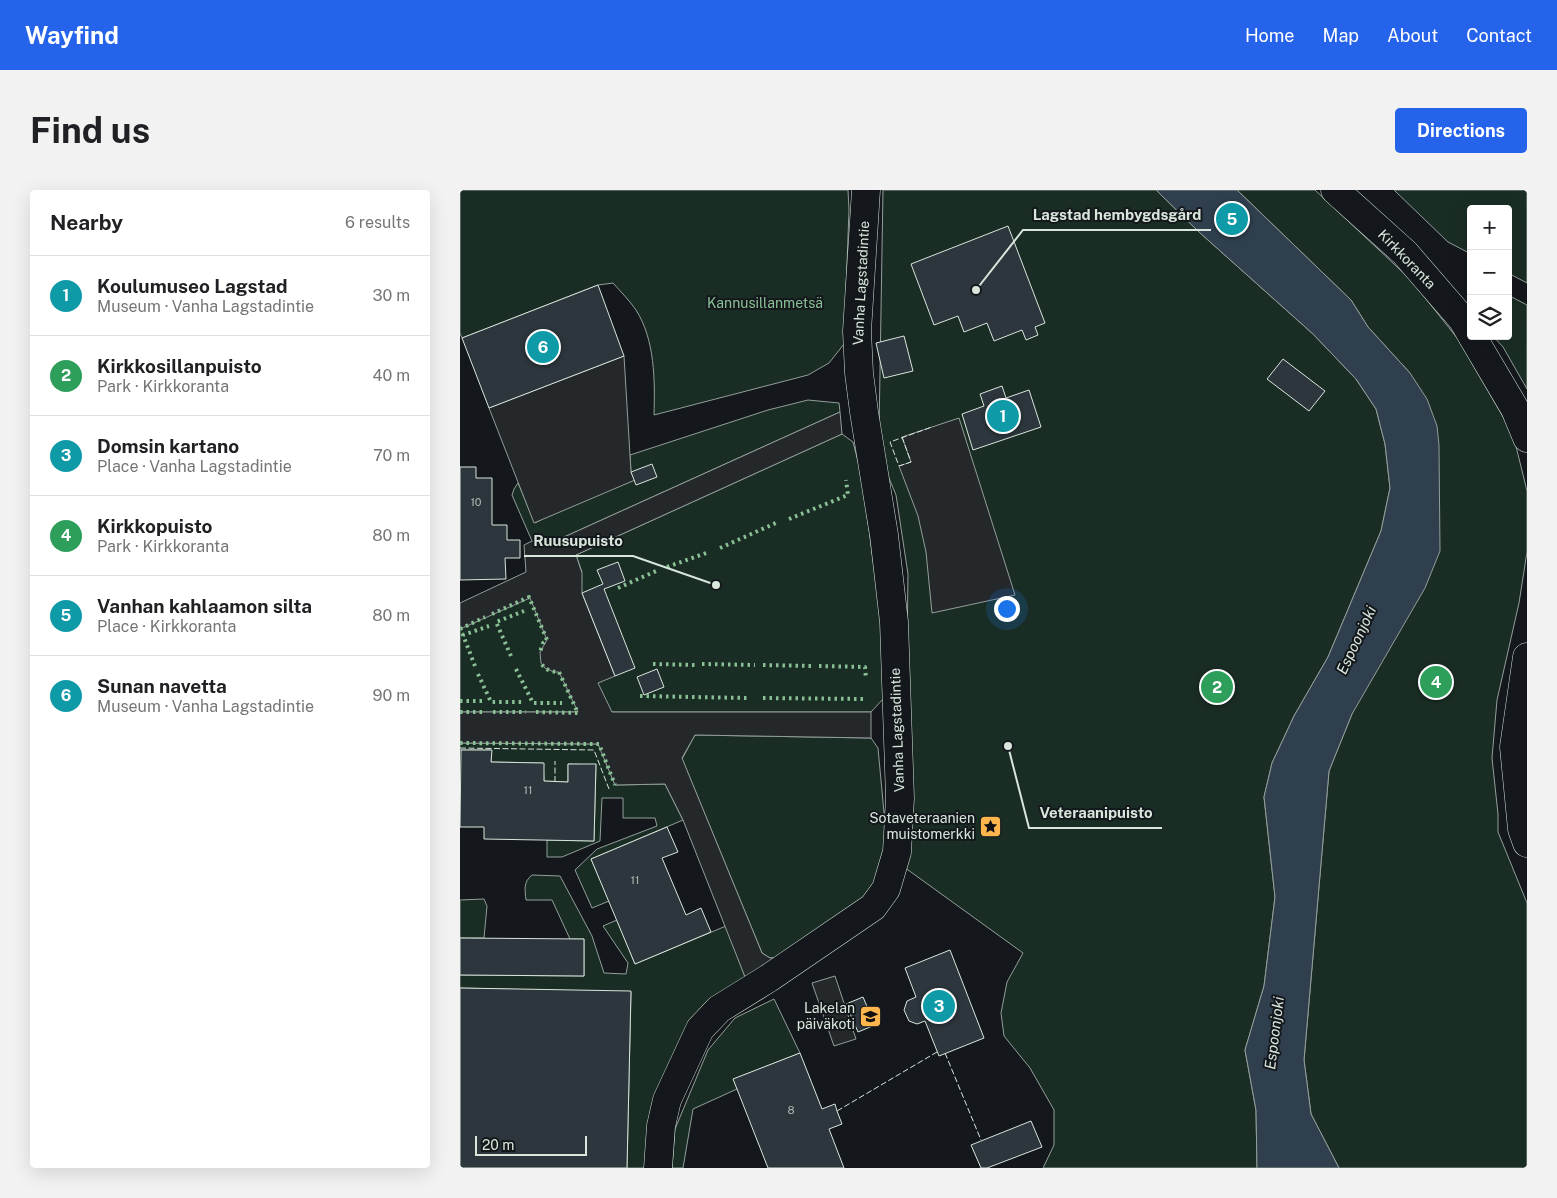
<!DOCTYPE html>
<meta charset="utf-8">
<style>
:root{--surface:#fff;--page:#f2f2f2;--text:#202124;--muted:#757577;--line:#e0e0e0;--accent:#2563eb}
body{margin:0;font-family:"Public Sans",sans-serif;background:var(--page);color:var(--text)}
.controls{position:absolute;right:15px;top:15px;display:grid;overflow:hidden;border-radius:5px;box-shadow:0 5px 20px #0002}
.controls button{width:45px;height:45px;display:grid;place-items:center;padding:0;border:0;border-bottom:1px solid var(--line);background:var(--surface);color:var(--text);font:25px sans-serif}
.scale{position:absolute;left:15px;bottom:12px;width:112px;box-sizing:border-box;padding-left:5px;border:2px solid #d8e6dc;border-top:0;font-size:14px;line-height:18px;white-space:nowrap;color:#d8e6dc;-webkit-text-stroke:4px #14181c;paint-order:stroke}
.you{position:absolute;left:546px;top:418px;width:18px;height:18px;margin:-12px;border:4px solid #fff;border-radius:50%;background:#1a73e8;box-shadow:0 0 0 8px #1a73e833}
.badge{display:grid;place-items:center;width:32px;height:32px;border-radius:50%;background:var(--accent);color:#fff;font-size:16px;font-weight:700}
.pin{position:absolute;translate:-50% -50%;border:2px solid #fff;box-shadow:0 1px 5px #0006}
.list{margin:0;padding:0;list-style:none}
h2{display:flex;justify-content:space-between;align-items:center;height:65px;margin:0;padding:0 20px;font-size:21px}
h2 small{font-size:16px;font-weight:400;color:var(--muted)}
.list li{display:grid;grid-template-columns:32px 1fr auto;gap:15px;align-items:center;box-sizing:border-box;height:80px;padding:0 20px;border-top:1px solid var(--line)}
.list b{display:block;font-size:19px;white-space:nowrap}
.list p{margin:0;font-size:16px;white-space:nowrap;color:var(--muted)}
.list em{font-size:16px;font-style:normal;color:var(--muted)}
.icon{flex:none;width:28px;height:28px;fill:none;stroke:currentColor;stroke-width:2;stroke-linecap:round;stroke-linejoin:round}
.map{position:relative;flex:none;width:1067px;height:978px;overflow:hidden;border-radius:5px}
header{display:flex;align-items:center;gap:30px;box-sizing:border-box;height:70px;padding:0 25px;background:var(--accent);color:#fff}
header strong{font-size:24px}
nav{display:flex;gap:28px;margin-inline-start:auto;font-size:18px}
.intro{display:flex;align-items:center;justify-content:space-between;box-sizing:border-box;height:120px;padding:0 30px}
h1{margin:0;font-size:35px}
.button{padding:12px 22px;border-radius:5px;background:var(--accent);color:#fff;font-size:18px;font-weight:700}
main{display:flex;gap:30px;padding:0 30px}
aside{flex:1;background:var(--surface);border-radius:5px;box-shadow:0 5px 20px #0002}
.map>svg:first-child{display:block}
</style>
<header>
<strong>Wayfind</strong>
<nav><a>Home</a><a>Map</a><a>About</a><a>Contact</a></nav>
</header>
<div class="intro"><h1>Find us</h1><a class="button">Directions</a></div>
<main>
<aside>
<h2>Nearby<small>6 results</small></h2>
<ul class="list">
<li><span class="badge" style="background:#0f9aa8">1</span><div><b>Koulumuseo Lagstad</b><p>Museum · Vanha Lagstadintie</p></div><em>30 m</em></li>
<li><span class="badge" style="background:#2e9e5b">2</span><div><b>Kirkkosillanpuisto</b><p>Park · Kirkkoranta</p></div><em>40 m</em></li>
<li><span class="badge" style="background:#0f9aa8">3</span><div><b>Domsin kartano</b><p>Place · Vanha Lagstadintie</p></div><em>70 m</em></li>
<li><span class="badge" style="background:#2e9e5b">4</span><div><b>Kirkkopuisto</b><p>Park · Kirkkoranta</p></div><em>80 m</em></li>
<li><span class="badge" style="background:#0f9aa8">5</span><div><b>Vanhan kahlaamon silta</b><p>Place · Kirkkoranta</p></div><em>80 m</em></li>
<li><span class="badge" style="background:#0f9aa8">6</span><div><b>Sunan navetta</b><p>Museum · Vanha Lagstadintie</p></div><em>90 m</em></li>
</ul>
</aside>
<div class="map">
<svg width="1067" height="978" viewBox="0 0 1067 978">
<rect width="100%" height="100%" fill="#14181c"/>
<g fill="#1a2d24" stroke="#939e99">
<path d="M0,0H388L389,20L384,154L369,173L348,185L194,225C195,190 195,150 176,120C169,110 161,102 153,93L138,95L2,148L0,143Z"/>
<polygon points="423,0 696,0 739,42 853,144 896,189 916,219 925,254 930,298 921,341 868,467 834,526 812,573 804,607 815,707 804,796 785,860 796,920 797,978 583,978 594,955 594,920 570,878 544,846 541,823 547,792 563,763 444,677 448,384 436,305 424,276 419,242"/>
<polygon points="777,0 855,0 950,89 998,149 1053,244 1067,301 1067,362 1059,413 1037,510 1032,568 1038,624 1038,642 1067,713 1067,978 879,978 851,924 844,870 869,581 892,524 950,183 908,137 891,110"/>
<polygon points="934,0 1067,0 1067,93 1048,83 1048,19 1011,19 1011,64 988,52"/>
<polygon points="1048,105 1067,115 1067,199 1043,157 1033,146 1048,146"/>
<polygon points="348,210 379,213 380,222 82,357 72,351 52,305 54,299 58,293 75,333 171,282 170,265 308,220"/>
<polygon points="382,244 393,252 402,287 427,475 423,509 411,522 0,522 0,439 122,382 116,365"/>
<polygon points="235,545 411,548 418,558 427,655 420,685 407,705 322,768 310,768 302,763 222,569"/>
<polygon points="0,553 139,554 155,595 205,594 223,630 131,669 149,711 132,718 115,680 137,659 197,636 195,628 163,628 163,608 142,608 140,651 102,667 87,667 87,650 134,651 136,575 108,574 108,592 84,591 83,573 31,572 31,560 0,560"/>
<path d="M72,685L100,686L132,746L144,783L166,784L168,773L143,736L157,730L175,774L266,736L287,792L251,815L185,978H167L171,802L0,798V785L124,786V749H110L92,710H66C65,700 63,692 72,685Z"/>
<polygon points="24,709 27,716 24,748 0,748 0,710"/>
<polygon points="314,809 340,863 274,889 277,899 233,919 223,978 212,978 215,939 248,860 275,828"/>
</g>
<g fill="#24282b" stroke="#939e99">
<polygon points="164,166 171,282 175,290 74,333 29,218"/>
<polygon points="380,222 382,244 116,365 122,383 122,403 155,486 138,493 152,522 411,522 411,548 235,545 222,568 302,763 310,768 322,768 287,792 223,630 205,594 155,595 138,554 0,553 0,522 118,522 99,482 94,482 85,478 81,473 80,462 87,450 70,408 0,439 0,413 66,382 64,355 72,351 82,357"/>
<polygon points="499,228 555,405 472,423 466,362 458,326 439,276 451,272 442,247"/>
<polygon points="375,786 396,849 374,856 352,793"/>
</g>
<polygon fill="#2f3f4d" stroke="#939e99" points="696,0 777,0 891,110 908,137 950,183 967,209 977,236 979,255 980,361 965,398 892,524 869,581 844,870 851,924 879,978 797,978 796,920 785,860 804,796 815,707 804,607 812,573 834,526 868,467 921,341 930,298 925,254 916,219 896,189 853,144 739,42"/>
<g fill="#2c363c" stroke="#d8e6dc">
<polygon points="548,36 585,133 575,137 578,145 566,150 562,140 534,151 527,133 504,142 498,126 474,135 451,74"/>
<polygon points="138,95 164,166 29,218 2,148"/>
<polygon points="444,146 453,181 424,188 416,153"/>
<polygon points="823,169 865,201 849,221 807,189"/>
<polygon points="542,196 546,208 569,200 581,237 513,260 502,224 524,216 520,204"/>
<polygon points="192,274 197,287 176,295 171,282"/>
<polygon points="0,277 16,277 16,288 32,288 32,335 47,335 47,350 60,350 60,368 45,368 46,389 0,390"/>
<polygon points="158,372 165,391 144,399 175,478 155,486 122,403 143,394 137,380"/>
<polygon points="197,479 204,497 184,505 177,487"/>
<polygon points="1,560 32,560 31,572 84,573 84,591 108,592 108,574 136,574 134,651 24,649 24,637 0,637"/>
<polygon points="207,637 218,662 202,668 226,725 241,718 251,742 175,774 131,669"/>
<polygon points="0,748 124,749 124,786 0,785"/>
<polygon points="490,760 524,848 479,866 465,831 457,834 449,831 444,820 447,811 456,807 445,778"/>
<polygon points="0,798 171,801 167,978 0,978"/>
<polygon points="403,807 415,835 398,842 386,814"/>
<polygon points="340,863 362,919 375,914 377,921 382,934 369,939 384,978 308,978 277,899 273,889"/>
<polygon points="571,931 582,957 527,978 521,978 511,955"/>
</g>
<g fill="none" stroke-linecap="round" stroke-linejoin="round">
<defs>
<g id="street">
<polyline points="875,0 945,63 1002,129 1011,144"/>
<polyline points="1012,146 1055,219 1067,248"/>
<polyline points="1067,467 1054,557 1062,639 1067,653"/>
<polyline points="198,978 201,936 207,910 240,839 259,819 309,788 413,717 426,699 437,662 440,608 434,432 424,345 404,222 399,183 397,141 406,0"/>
</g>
</defs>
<use href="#street" stroke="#d8e6dc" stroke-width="29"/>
<use href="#street" stroke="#14181c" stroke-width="28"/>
<g stroke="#8ac095" stroke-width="4" stroke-dasharray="2.5 4" stroke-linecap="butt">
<polyline points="329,329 388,305 386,290"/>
<polyline points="260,358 318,332"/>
<polyline points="207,377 249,362"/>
<polyline points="158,398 196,381"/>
<polyline points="32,424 69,407 87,450 83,453 80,462"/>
<polyline points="0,439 25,427"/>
<polyline points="51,466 36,432 64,421"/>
<polyline points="193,474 235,475"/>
<polyline points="242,474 295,475"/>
<polyline points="303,475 352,476"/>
<polyline points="15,476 3,445 29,436"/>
<polyline points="359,476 405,477 406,489"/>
<polyline points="56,479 73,513 102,513"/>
<polyline points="18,484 31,512 62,512"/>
<polyline points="180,506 287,508"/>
<polyline points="303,508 404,509"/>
<polyline points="0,511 22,511"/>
<polyline points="0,522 24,522"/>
<polyline points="33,522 66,522"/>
<path d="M76,522L118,523L99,482C92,482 85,480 81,473"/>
<polyline points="0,553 139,554 155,595"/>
</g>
<g stroke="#d8e6dc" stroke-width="1" stroke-dasharray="6 2.5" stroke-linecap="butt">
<polyline points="442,247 451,272 439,276 430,252 472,237"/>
<polyline points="0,558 134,560 149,599"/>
<polyline points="95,592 95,571"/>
<polyline points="485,863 521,950"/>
<polyline points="377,921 477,862"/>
</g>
</g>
<defs>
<symbol id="sight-square" viewBox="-11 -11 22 22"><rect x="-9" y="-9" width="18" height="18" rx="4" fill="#ffb74d" stroke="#14181c"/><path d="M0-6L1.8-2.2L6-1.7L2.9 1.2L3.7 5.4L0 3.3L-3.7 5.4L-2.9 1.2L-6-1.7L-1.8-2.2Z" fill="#111"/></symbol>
<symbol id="school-square" viewBox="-11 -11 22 22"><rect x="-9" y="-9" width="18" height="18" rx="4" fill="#ffb74d" stroke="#14181c"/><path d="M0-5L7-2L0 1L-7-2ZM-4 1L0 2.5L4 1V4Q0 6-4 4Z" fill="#111"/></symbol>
</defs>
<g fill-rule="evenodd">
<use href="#sight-square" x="518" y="624" width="25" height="25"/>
<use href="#school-square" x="398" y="814" width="25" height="25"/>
</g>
<g text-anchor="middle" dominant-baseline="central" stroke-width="4" stroke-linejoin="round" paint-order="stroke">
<g font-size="11" fill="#adbab4">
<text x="16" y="312">10</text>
<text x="68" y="600">11</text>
<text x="175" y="690">11</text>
<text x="331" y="920">8</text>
</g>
<g font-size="14" fill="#d8e6dc" stroke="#14181c">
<text transform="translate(947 69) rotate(46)">Kirkkoranta</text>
<text transform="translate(401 93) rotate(-87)">Vanha Lagstadintie</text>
<text transform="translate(437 540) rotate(-92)">Vanha Lagstadintie</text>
</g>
<g font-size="14" fill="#8ac095" stroke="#14181c">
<text x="305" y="113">Kannusillanmetsä</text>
</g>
<g font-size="14" fill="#d8e6dc" stroke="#14181c" text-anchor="end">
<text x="515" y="628">Sotaveteraanien<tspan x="515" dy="16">muistomerkki</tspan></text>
<text x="395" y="818">Lakelan<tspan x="395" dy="16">päiväkoti</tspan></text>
</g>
<g font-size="15" font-style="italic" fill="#d8e6dc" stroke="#14181c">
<text transform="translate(896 450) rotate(-65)">Espoonjoki</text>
<text transform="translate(814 843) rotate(-83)">Espoonjoki</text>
</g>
</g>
<path fill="none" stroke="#d8e6dc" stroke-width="2" d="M516 100L563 40H751M256 395L173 366H64M548 556L569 638H702"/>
<g fill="#d8e6dc" stroke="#14181c" stroke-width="2">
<circle cx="516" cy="100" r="5"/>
<circle cx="256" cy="395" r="5"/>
<circle cx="548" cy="556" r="5"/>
</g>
<g font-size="15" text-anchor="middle" font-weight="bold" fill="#d8e6dc" stroke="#14181c" stroke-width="4" stroke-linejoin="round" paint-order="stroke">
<text x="657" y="30">Lagstad hembygdsgård</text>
<text x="118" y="356">Ruusupuisto</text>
<text x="636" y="628">Veteraanipuisto</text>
</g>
</svg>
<div class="controls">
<button>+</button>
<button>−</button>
<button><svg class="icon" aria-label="layers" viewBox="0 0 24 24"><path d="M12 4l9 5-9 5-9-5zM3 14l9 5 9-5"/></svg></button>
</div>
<div class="scale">20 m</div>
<div class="you"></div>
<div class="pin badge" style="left:543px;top:226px;background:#0f9aa8">1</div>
<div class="pin badge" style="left:757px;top:497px;background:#2e9e5b">2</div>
<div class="pin badge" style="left:479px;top:816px;background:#0f9aa8">3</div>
<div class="pin badge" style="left:976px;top:492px;background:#2e9e5b">4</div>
<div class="pin badge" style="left:772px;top:29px;background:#0f9aa8">5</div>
<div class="pin badge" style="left:83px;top:157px;background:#0f9aa8">6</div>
</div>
</main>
